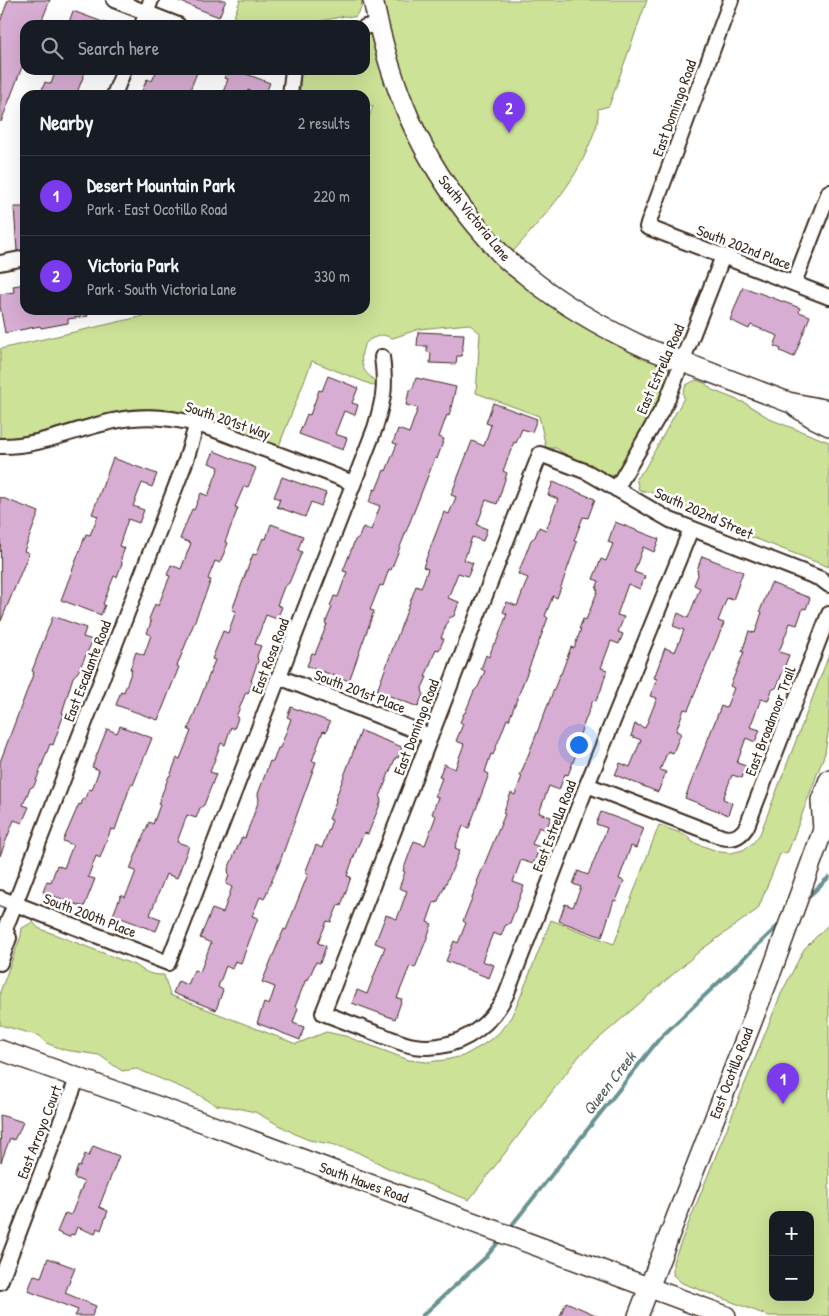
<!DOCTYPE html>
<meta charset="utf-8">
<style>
:root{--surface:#171b24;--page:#242831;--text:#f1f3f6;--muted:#9ea1a6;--line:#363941;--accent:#7c3aed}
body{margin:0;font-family:"Patrick Hand",sans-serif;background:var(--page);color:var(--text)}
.controls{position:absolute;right:15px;bottom:15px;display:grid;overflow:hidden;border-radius:10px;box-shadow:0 5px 20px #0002}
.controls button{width:45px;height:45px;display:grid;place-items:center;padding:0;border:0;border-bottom:1px solid var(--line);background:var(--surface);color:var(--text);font:25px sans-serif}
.you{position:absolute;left:578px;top:744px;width:18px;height:18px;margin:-12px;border:4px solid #fff;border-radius:50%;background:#1a73e8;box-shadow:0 0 0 8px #1a73e833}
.badge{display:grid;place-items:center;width:32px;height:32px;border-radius:50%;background:var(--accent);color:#fff;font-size:16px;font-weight:700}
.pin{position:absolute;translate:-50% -41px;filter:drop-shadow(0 1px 2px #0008)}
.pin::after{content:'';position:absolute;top:26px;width:18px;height:15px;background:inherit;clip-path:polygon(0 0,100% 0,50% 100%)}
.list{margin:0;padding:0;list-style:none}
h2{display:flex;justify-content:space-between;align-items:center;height:65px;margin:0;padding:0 20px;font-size:21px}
h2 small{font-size:16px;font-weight:400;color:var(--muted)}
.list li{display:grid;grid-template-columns:32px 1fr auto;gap:15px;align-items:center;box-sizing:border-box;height:80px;padding:0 20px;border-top:1px solid var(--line)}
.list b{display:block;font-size:19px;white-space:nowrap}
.list p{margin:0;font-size:16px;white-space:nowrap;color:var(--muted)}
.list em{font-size:16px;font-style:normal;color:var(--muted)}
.icon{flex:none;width:28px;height:28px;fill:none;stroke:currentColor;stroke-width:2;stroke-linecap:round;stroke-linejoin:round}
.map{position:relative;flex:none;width:829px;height:1316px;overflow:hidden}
.search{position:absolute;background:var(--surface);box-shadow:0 5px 20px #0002;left:20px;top:20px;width:350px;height:55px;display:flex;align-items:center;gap:12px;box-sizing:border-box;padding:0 18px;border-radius:15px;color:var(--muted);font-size:19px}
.panel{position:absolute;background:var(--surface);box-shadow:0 5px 20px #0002;left:20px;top:90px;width:350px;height:225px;border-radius:15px}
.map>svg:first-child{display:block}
</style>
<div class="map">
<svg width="829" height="1316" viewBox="0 0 829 1316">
<rect width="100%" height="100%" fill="#fff"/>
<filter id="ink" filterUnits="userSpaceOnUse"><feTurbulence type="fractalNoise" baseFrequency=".02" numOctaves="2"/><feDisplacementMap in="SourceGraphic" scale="10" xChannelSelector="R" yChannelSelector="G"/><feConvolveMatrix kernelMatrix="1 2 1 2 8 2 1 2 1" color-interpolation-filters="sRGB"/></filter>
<g filter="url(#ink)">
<g fill="#cce297" stroke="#84865a" fill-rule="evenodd">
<polygon points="240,0 362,0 361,8 355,17 345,16 302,25 231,25"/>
<path d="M381,0H647L609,106L598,109C599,123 595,130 590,143C574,186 541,219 512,253L459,191L410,106Z"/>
<path d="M370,33L385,85L406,135L440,192L493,258L537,295L582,326L638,354L665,363L668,369L670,377L660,401L618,471L613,476L607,475L566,455L556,448H546L539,416L476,393L480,333L469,324L419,329L393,338L383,335C379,336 371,338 368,341C360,348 360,363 365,371C369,377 376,379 377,387L312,361L279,446C234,428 185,406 135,409C123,410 109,414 97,417C64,424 34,438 0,438V349L170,310H365V129L373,106L365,105V95H316L300,92V70H365V34Z"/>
<polygon points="696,380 705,383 712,390 745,403 772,420 829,442 829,567 692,514 650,492 639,490 636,478 644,470 684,398 683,393 686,385"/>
<path d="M829,655V727L825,753L788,852L780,854L758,909L701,950L580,1055L469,1200L390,1169L357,1152L335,1145L309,1140L297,1135L255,1112L237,1108L216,1105L197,1094L137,1069L122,1071L99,1055L65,1050L46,1043L40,1036L0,1025V992L21,936L22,928L33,922L38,928L137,966C146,973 152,975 164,975L170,995L296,1044L326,1032L345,1036L409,1060L427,1062L445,1060L463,1056L481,1046L498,1034L511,1017L520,998L551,920L614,944L659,825L688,836L692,842L720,852L731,853L743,850L753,843L760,834Z"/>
<path d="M829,924V1316H769L682,1283L673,1275V1262L781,994L804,949ZM773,1215H810V1297H773Z"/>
</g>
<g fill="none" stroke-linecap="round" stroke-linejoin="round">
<g stroke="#699392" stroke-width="4">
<polyline points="805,900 829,877"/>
<polyline points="508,1230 659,1039 780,924"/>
<polyline points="422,1316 486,1257 501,1239"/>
</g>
</g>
<g fill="#d8add3" stroke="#3b2a1e">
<polygon points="8,0 50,0 40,25 25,25 25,59 1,122 0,22"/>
<polygon points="176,0 226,0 219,17"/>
<polygon points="73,11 108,24 108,25 71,25 72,23 69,22"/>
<polygon points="56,70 86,70 76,95 40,95 45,82 51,84"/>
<polygon points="157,70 198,70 188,95 152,95 142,91 147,79 152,81"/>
<polygon points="228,70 236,70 270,83 265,95 260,95 248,90 246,95 222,95 228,79 224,78"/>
<polygon points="14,207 25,207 25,249 17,251"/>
<polygon points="25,284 25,310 87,310 88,316 68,319 68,323 41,328 40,326 5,333 0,306 0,294 14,292 13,286"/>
<polygon points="743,287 800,308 799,312 810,316 794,357 780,351 781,349 774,346 778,336 751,325 749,329 730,320"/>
<polygon points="418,332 464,334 462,356 457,356 456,364 430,363 431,353 427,352 427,346 417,346"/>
<polygon points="328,376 358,388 352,403 358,405 355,415 344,411 335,434 347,438 343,450 299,434 307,414 310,415 319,390 322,391"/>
<polygon points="416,378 456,387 449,416 447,415 439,437 444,439 437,459 435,458 391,570 389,569 383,586 380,585 370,610 374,611 349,681 307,666 312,653 315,654 327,624 325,624 332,607 330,606 334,596 338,597 347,572 343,571 355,540 359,537 363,527 371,530 380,506 369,502 374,489 376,490 384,470 386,471 397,444 393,443 398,429 409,433 418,408 406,405 409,391 413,388"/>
<polygon points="493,403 537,419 532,432 522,429 516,443 514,442 503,471 507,473 497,504 486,500 477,525 487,529 483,541 472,537 464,560 473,563 468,576 458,573 448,598 459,602 454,616 449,618 441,638 444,639 439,650 436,649 425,677 427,677 422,688 423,694 418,707 377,691 416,586 421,588 428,569 423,567 444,512 449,514 456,497 451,495 472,441 484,446 491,425 486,423"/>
<polygon points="214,451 256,468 248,487 244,486 235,507 238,508 225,542 228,543 220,563 215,561 208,579 211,580 177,666 179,667 158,720 116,705 121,691 124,692 132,670 130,669 136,652 144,655 151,635 147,633 151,622 149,619 155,604 158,606 170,576 167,575 171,565 181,569 191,543 180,539 185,526 192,509 194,510 201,493 208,496 219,467 209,463"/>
<polygon points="113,458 157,474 152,487 142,483 133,506 144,510 139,523 128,519 119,546 125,548 121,558 122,563 117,577 114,576 103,604 105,605 101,615 61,600 86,534 90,535 98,516 92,514"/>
<polygon points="282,477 326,493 321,506 311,502 305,517 277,507 280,499 274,497"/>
<polygon points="553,482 595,499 588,518 583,517 574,541 577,542 557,598 553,596 545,616 548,618 509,720 507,719 493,755 491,754 485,772 489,774 469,828 463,826 455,848 460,850 452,870 437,903 434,902 427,922 432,924 425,943 415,968 410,966 397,998 402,999 395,1019 352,1003 357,990 367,994 385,947 375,943 386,915 397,919 407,891 399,888 405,872 403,871 414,841 425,845 436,816 432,814 438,797 435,796 442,778 439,777 444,764 455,769 464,744 456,741 463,724 460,722 464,713 465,713 474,691 478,687 485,671 481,669 486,655 489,657 494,643 496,643 507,614 503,612 507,602 517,606 528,578 518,574 531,540 535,537 539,527 546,530 558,499 548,495"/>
<polygon points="0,497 39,512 24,551 29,553 1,621"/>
<polygon points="615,522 659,539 654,552 643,547 634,572 645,576 640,589 628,584 617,615 624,617 618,632 623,634 619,644 611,641 601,668 607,670 601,690 596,701 593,700 578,739 580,744 568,775 565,774 559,790 549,786 539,813 551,817 546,830 539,827 532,844 540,847 533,864 521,860 513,882 524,886 510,923 505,926 501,936 493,933 482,961 494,965 489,978 446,961 454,941 458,943 466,923 463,921 478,883 477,882 505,814 503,813 511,793 515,795 522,776 520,776 560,674 561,674 571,647 574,648 581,629 579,629 583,619 586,620 598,590 596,589 599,581 593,579 601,559 606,561 613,544 608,542"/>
<polygon points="271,524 303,536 298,550 302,552 289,583 284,587 277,605 282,607 277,619 266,615 255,644 261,646 257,656 258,661 251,681 253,682 248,693 246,692 236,717 238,718 234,729 231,727 225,745 221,743 210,772 216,774 204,805 200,808 196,818 187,815 177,842 189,846 177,878 166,874 150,915 161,919 156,931 113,915 121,895 125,897 129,889 136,871 130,869 149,822 153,824 160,805 158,804 169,776 170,776 177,758 180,759 191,731 188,730 215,660 212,659 223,631 228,633 236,611 232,610 253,554 256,555 263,538 266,539"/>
<polygon points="702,556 743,572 733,600 727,598 718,621 724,623 710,657 688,710 684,709 676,731 681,733 673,753 668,751 660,770 666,772 658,792 615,775 620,763 630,767 641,740 631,736 635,724 645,728 657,698 650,696 657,679 654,678 665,648 675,652 684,630 673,626 678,613 688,618 700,588 694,585 698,575 697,570"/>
<polygon points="771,583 810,598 806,609 803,608 797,625 790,623 779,652 789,655 784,668 777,687 772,690 768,701 761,699 750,727 760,730 755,742 746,738 737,763 746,766 742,778 732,775 723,799 732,803 728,815 685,798 721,706 726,708 734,688 730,686 744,652 742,652 749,631 755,633 762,612 760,611"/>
<polygon points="53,616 86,628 83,637 93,640 78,672 73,677 62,713 64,714 53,745 50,744 34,786 30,788 23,805 29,807 22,823 14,820 0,856 0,762 34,672 32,671"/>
<polygon points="291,707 330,722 326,732 323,731 312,761 316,762 279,864 264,899 260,897 252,916 258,918 241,963 235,961 232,969 226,966 218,987 223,990 216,1010 173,993 178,981 188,985 194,970 200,972 211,943 200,938 212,909 223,913 232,887 226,884 229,875 228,869 242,837 245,838 259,800 258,794 270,761 273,762 278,748 280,748 291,719 287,717"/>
<polygon points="120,726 152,738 133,785 131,784 115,830 111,829 100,858 96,856 88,877 95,879 84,907 43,892 47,881 51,882 57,865 64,868 73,845 63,841 79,804 81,805 83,799 84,800 89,789 92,790 99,770 92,767 107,729 117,733"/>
<polygon points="361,731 402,747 398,758 396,757 389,773 380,797 381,802 368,834 364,833 357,848 347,876 351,877 341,906 338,905 331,922 327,921 318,943 326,946 320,963 316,962 308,980 306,979 295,1007 298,1008 293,1023 304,1027 300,1040 257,1023 264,1003 269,1005 275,987 262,982 284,929 286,930 308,874 305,873 316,845 322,848 332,820 329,819 336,801 335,800"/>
<polygon points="601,812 644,828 636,848 631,846 619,879 624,881 616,901 614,900 602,937 559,921 565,904 573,907 581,887 573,884 578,871 588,875 598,851 607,828 596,824"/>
<polygon points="0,1115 23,1122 18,1134 17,1134 14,1140 10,1138 1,1162"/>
<polygon points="93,1146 119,1156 99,1207 108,1211 101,1230 97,1228 95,1234 77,1227 74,1235 71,1234 69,1237 57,1232 65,1213 71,1215 84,1182 74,1178 78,1166 80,1167 85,1154 89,1156"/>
<polygon points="48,1258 75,1268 65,1293 96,1306 92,1316 75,1316 78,1310 28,1291 34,1275 41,1277"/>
<polygon points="566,1302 598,1316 560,1316"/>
</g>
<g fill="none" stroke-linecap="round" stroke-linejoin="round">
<defs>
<g id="street">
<polyline points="114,0 178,25"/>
<polyline points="731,0 647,227 829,297"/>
<polyline points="142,25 151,0"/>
<polyline points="365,27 378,24"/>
<polyline points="114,95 124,70"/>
<polyline points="290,95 293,70"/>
<polyline points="0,263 25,258"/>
<polyline points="794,283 829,192"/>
<path d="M0,446C46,447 88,422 133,418C179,413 220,431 261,448C292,459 323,471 353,483"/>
<polyline points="616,489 666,403 723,256"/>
<path d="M691,529L587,785L506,995C488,1030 454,1052 414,1046C402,1044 390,1038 378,1034C360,1027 341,1020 323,1013L540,454L587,472L670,520L821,579L829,585"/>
<polyline points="279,677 430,736"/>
<path d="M587,785L722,837C733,840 741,836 747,826L829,614"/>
<path d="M0,898L168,963L375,428C384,398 386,387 382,357"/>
<polyline points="0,934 5,929 15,904 186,460 197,423"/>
<polyline points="0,963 9,938 5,929"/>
<polyline points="0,1282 77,1079"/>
</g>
<g id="secondary">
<path d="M373,0C391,87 419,156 476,225C486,236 495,249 506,259C512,265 520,270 527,276C564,306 603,328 646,348L788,402L829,410"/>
<polyline points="796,407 813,418 829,426"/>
<polyline points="823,830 821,800 829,780"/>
<polyline points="0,1050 202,1122 726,1316"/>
<polyline points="638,1316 772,970 823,830 829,822"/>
</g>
</defs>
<use href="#street" stroke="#3b2a1e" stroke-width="18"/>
<use href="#secondary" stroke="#3b2a1e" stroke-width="22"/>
<use href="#street" stroke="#fff" stroke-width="14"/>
<use href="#secondary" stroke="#fff" stroke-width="19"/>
</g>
</g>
<g text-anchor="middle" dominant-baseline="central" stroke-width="5" stroke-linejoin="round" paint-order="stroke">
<g font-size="15" fill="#3b2a1e" stroke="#fff">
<text transform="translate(674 108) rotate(-70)">East Domingo Road</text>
<text transform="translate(475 218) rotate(51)">South Victoria Lane</text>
<text transform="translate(744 247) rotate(21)">South 202nd Place</text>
<text transform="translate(660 369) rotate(-66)">East Estrella Road</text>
<text transform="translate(228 420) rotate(19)">South 201st Way</text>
<text transform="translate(704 513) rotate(24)">South 202nd Street</text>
<text transform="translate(270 656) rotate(-69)">East Rosa Road</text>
<text transform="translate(87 671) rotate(-69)">East Escalante Road</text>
<text transform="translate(360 691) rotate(21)">South 201st Place</text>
<text transform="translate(770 721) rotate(-69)">East Broadmoor Trail</text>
<text transform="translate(416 727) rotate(-69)">East Domingo Road</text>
<text transform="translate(554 826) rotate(-69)">East Estrella Road</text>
<text transform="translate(90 915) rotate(21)">South 200th Place</text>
<text transform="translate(731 1073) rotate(-69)">East Ocotillo Road</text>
<text transform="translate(39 1132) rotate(-69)">East Arroyo Court</text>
<text transform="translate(364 1182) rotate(20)">South Hawes Road</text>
</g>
<g font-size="16" font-style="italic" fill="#525f58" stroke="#fff">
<text transform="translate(609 1083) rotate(-52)">Queen Creek</text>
</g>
</g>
</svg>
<div class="controls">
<button>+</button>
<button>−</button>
</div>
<div class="you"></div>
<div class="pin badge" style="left:783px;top:1104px">1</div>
<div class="pin badge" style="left:509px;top:133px">2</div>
<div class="search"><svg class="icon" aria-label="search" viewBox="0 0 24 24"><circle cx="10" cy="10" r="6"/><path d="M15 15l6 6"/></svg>Search here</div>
<section class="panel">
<h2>Nearby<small>2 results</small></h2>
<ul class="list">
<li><span class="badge">1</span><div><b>Desert Mountain Park</b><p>Park · East Ocotillo Road</p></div><em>220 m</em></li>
<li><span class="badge">2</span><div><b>Victoria Park</b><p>Park · South Victoria Lane</p></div><em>330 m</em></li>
</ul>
</section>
</div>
